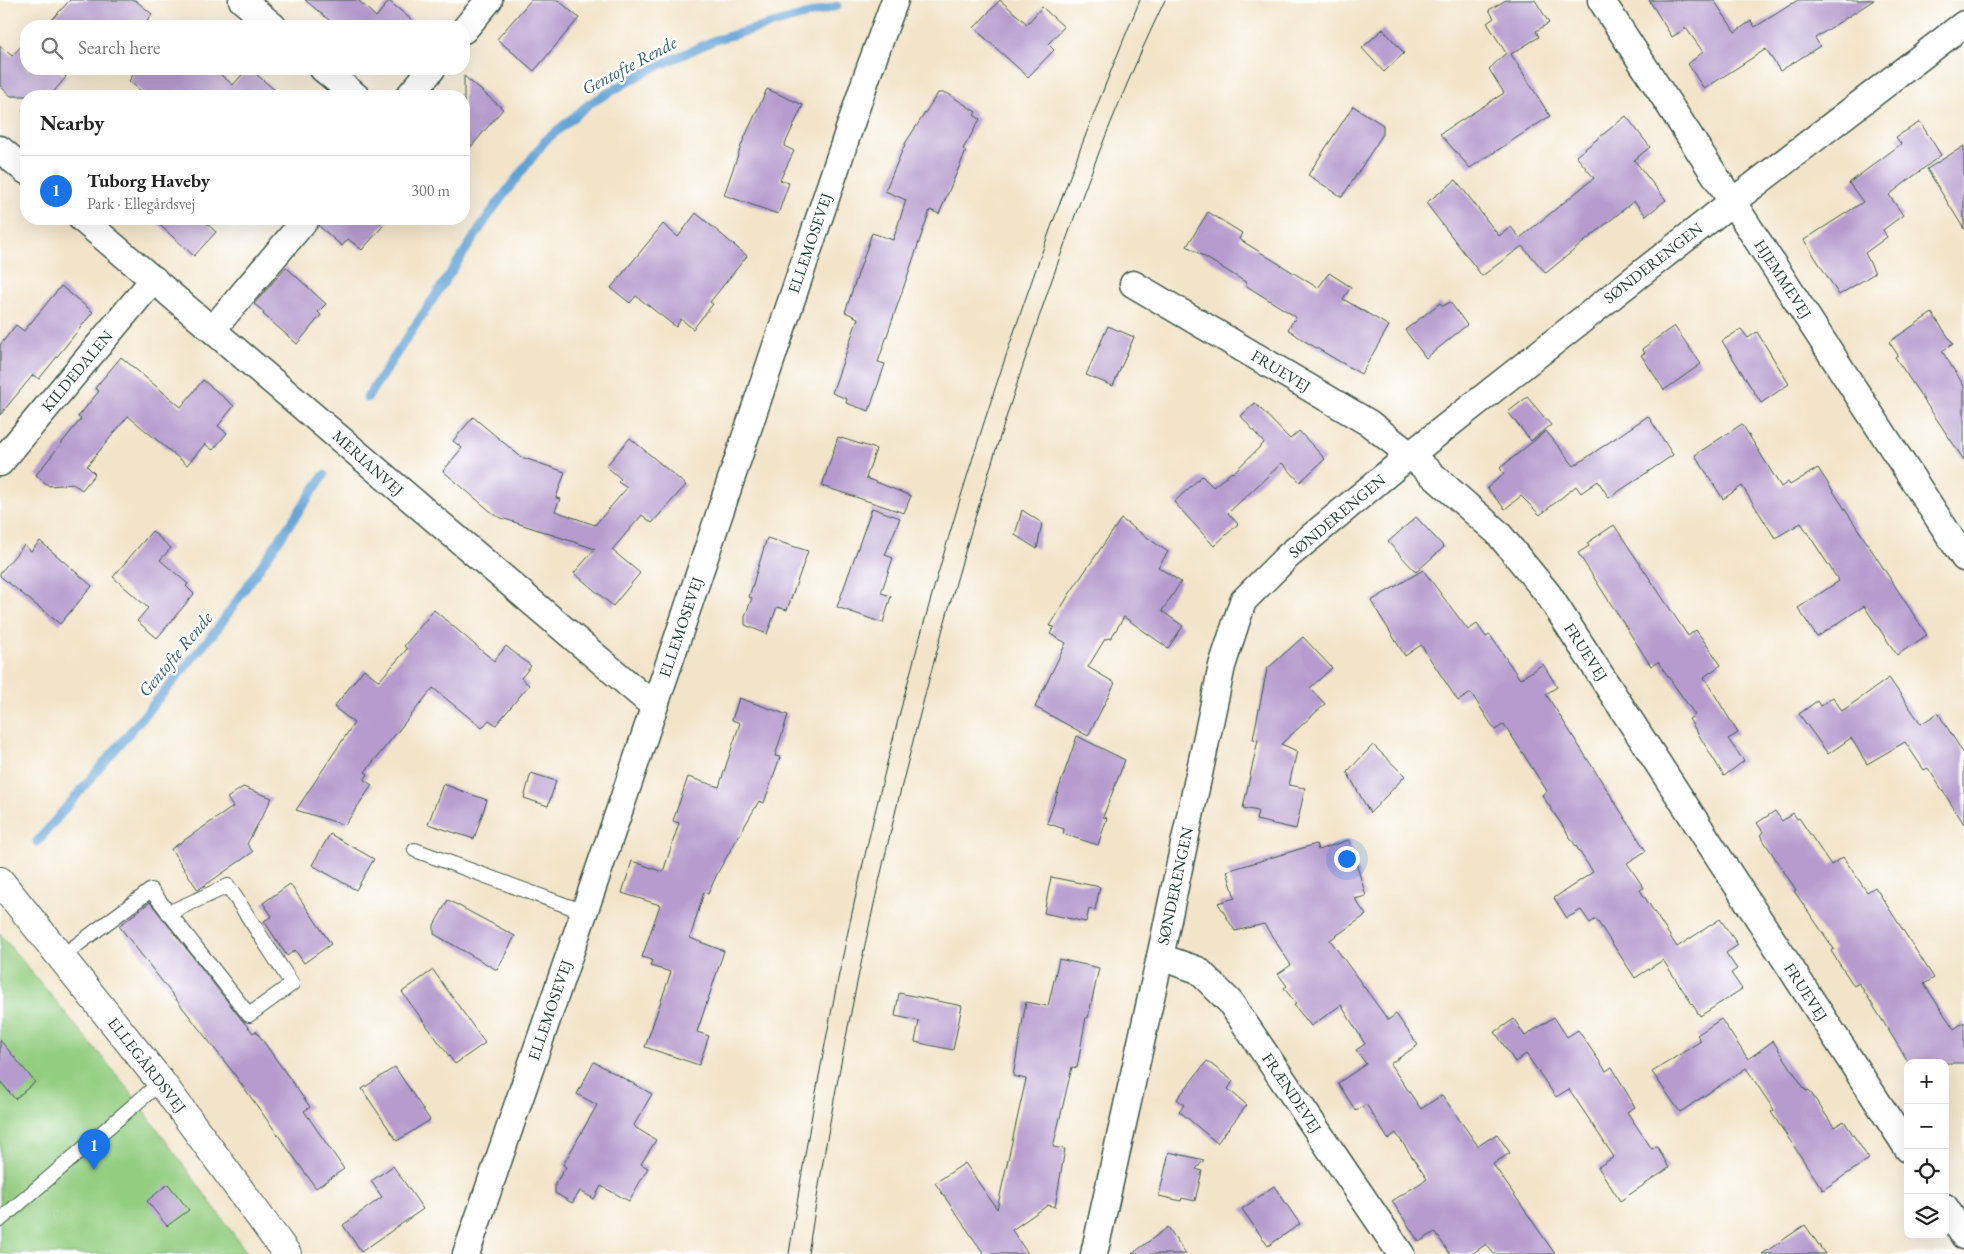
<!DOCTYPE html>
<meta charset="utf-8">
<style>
:root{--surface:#fff;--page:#f2f2f2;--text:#222;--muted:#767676;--line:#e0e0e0;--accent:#1a73e8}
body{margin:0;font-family:"EB Garamond",serif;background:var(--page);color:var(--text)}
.controls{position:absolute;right:15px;bottom:15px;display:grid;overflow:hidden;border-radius:10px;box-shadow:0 5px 20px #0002}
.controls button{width:45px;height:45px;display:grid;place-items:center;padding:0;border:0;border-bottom:1px solid var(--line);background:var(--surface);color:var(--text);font:25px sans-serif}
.you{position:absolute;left:1346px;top:858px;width:18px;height:18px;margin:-12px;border:4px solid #fff;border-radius:50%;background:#1a73e8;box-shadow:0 0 0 8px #1a73e833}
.badge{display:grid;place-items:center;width:32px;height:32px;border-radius:50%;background:var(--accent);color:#fff;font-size:16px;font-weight:700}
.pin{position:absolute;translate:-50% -41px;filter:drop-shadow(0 1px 2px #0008)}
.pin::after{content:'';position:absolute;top:26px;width:18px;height:15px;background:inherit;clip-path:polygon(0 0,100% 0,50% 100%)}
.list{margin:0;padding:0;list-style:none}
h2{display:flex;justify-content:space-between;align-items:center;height:65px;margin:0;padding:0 20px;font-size:21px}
h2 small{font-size:16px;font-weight:400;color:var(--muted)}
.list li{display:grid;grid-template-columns:32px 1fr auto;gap:15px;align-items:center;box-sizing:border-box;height:70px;padding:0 20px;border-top:1px solid var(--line)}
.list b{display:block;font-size:19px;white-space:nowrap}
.list p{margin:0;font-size:16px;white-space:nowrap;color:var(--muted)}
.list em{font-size:16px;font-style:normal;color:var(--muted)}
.icon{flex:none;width:28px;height:28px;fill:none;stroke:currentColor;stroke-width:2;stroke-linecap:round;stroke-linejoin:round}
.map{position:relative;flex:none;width:1964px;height:1254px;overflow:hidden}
.search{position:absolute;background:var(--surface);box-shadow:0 5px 20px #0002;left:20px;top:20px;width:450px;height:55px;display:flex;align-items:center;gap:12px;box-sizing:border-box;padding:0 18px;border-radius:20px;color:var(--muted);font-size:19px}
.panel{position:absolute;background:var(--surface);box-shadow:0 5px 20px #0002;left:20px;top:90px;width:450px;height:135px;border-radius:20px}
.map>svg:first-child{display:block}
</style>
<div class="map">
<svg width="1964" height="1254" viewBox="0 0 1964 1254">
<rect width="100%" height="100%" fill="#fff"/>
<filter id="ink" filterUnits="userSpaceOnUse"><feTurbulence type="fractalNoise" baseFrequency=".02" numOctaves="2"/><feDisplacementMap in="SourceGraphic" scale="10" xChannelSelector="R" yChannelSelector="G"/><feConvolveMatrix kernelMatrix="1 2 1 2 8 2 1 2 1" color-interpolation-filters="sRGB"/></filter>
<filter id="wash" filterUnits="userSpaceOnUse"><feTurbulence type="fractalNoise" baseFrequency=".0096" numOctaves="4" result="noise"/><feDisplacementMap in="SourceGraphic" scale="20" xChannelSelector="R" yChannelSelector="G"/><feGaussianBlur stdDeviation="1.12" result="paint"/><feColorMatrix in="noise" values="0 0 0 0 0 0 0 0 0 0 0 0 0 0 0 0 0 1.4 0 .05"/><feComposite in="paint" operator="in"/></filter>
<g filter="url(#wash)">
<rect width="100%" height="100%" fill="#f2e4c9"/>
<polygon fill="#93cd80" stroke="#59855a" points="0,934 126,1086 248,1254 0,1254"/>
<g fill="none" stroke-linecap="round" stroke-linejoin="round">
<g stroke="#60a1d3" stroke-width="9">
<polyline points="367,398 493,209 545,141 589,104 643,73 715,40 837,6"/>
<polyline points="37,842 218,628 324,475"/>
</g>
</g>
<g id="blocks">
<g fill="#b59bce">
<polygon points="70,0 135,0 152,14 144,26 46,26"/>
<polygon points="305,0 358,0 376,17 389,1 419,26 341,26 338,24 336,26"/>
<polygon points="531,0 558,0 579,18 534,71 497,39"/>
<polygon points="1000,0 1027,24 1042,7 1064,27 1048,44 1054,50 1028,77 974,28"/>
<polygon points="1506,0 1535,0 1549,23 1536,31 1539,37 1511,54 1550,116 1470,168 1440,134 1504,93 1489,69 1506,53 1487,23 1494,18 1489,10"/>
<polygon points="1649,0 1714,0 1735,32 1751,21 1755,27 1798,0 1874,0 1815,38 1820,46 1780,71 1766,49 1704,89 1688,64 1703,52 1686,28 1672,37"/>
<polygon points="1383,29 1404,53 1384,72 1362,48"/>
<polygon points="26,41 26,69 57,69 66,77 50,96 11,96 0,86 0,46 12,56"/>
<polygon points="125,69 214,69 233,85 247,69 250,69 282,96 147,96 129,81 133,75"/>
<polygon points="464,76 503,109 464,155"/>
<polygon points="767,89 803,105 784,146 794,151 780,180 789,183 778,214 724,195 742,143"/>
<polygon points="938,93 947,93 976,112 974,115 980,119 963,149 966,151 939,214 930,210 878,362 885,364 869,411 846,403 847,399 832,393 858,318 845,312 872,233 893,240 906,200 885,191 906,142"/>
<polygon points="1353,106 1383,125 1383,134 1342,197 1308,175"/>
<polygon points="1626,116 1650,147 1634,160 1666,200 1646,216 1634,201 1546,273 1522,246 1482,276 1426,203 1456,180 1499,236 1511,227 1520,238 1594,178 1576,156"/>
<polygon points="1920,122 1941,155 1889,195 1903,215 1883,230 1887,237 1865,253 1875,273 1839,295 1804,240 1863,202 1849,183 1901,144 1896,137"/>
<polygon points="1964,146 1964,229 1927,169"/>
<polygon points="1208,212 1242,233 1239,239 1318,288 1329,273 1351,287 1343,299 1389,326 1361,374 1303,340 1288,329 1296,317 1245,285 1247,283 1187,246"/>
<polygon points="696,213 747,256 710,302 713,304 693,329 681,319 676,327 636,296 630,303 611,288 663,224 678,237"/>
<polygon points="153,219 202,219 216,232 194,256"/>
<polygon points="321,219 389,219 362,250 348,239 342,246 319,226"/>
<polygon points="286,267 326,304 318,312 321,315 297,344 263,314 264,312 254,304"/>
<polygon points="61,286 93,312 39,379 33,375 0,415 0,345 16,325 24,331"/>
<polygon points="1450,302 1467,325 1426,358 1405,330 1440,303 1443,306"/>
<polygon points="1932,313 1953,344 1942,351 1964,386 1964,460 1895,357 1898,355 1889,342"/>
<polygon points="1108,326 1134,337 1113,386 1086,375"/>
<polygon points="1674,326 1701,364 1664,390 1641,355 1645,353 1642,349"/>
<polygon points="1741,329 1748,338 1757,332 1789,384 1761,403 1722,341"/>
<polygon points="121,357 181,407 203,380 234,406 218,426 227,433 213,450 205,444 187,465 128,416 87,466 95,474 82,490 73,484 49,486 36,475 81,419 78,417 99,391 95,388"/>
<polygon points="1527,397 1551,425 1531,441 1508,412"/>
<polygon points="1255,403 1290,439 1299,431 1325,459 1300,482 1282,463 1228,513 1238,524 1214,546 1174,502 1202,476 1213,487 1232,472 1233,473 1264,443 1241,416"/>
<polygon points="1648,416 1673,455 1609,498 1598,481 1581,493 1576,486 1540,515 1521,496 1505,509 1487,488 1504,474 1500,468 1546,431 1574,466"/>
<polygon points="473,417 521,457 565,472 556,498 560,499 555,511 595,525 627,488 618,482 621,479 606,466 630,438 686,485 652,523 642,515 612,550 640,573 613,606 574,573 595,549 496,516 443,471 462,448 453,441"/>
<polygon points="1742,424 1781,487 1788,482 1790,485 1818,468 1927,635 1897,655 1864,606 1817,637 1798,608 1839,581 1801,523 1775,538 1742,486 1723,499 1695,455"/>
<polygon points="838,437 876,449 866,478 911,496 904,513 822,486"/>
<polygon points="872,508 900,518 885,555 893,558 881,593 891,596 883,623 837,607"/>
<polygon points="1022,510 1042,523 1037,549 1015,535"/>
<polygon points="1416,517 1444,547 1416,572 1388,542"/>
<polygon points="1121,519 1168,552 1158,567 1181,582 1162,611 1183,626 1168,648 1124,617 1111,638 1105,639 1088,667 1115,683 1088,736 1035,707 1066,643 1050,634 1054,627 1050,626 1070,593"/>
<polygon points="1614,525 1688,636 1696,630 1721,665 1704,677 1738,733 1728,739 1744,761 1724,776 1689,719 1695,715 1658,662 1651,666 1578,553 1589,546 1587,543"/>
<polygon points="152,531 171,548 160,560 188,584 186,586 194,594 157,638 137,621 148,608 113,577"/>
<polygon points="767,538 808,551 787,610 777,607 767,634 745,625 745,616 752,598 749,597"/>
<polygon points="40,541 92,586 60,624 0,576 0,573 24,545 31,551"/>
<polygon points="1423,570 1468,630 1477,624 1486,637 1490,635 1520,679 1543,664 1557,687 1546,694 1646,851 1627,863 1644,888 1640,890 1677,947 1720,919 1738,945 1726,953 1737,969 1731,973 1742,989 1700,1016 1663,960 1635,978 1596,919 1590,923 1581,910 1567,918 1554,898 1593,872 1542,795 1547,791 1504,724 1495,730 1471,693 1458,701 1421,645 1405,656 1371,601"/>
<polygon points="434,610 494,661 506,646 531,666 521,678 529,685 496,725 489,720 482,728 433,688 365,772 368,774 364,780 372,785 345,825 296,810 354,723 334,707 364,669 379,681 407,649 404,646"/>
<polygon points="1303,637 1332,668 1310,688 1325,704 1281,744 1297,751 1289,785 1305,788 1296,829 1256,820 1258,811 1243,808 1258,740 1253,739 1267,669"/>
<polygon points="1889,678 1921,724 1938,713 1964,754 1964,824 1928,768 1924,770 1905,742 1867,764 1851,738 1828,754 1799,714 1817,701 1820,706 1833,697 1842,711"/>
<polygon points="739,698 788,715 775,756 780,757 764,803 759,801 718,872 708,894 704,892 690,938 724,951 697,1032 709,1036 699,1065 645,1047 671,972 650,966 652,960 642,957 660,905 622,893 632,861 663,872 679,823 673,821 688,777 719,787 740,723 732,720"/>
<polygon points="1077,736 1125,760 1103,817 1107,818 1098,845 1063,834 1064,829 1047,823"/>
<polygon points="1373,745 1405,776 1370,813 1347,772"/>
<polygon points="531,773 556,781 548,806 524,798"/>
<polygon points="443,784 487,800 474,839 428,824"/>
<polygon points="243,787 272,798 247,844 253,852 198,890 171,849 233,807 227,798"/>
<polygon points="1775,811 1782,821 1793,813 1797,819 1799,818 1831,865 1843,857 1867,892 1875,887 1934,978 1924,984 1954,1029 1964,1022 1964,1063 1909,1063 1859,983 1854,986 1831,951 1834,949 1794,891 1796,890 1760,835 1763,832 1757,823"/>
<polygon points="330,834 374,859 356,890 312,865"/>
<polygon points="1349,840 1366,896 1355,899 1366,915 1330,940 1388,1020 1396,1014 1418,1045 1390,1064 1421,1109 1442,1095 1478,1146 1497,1134 1510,1153 1493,1164 1555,1254 1494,1254 1486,1244 1472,1254 1450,1254 1435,1232 1419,1242 1392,1201 1427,1179 1396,1133 1388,1139 1366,1104 1356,1111 1338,1083 1366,1064 1356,1050 1365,1044 1341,1005 1311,1026 1294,1005 1296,1004 1284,988 1287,986 1278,974 1291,965 1264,924 1235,931 1218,903 1235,898 1227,871 1316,844 1318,850"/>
<polygon points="1051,877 1100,887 1095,910 1089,909 1086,922 1044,913"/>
<polygon points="290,884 331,944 304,963 295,950 287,956 264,921 272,916 263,903"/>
<polygon points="448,900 515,936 497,970 434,934 434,925"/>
<polygon points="150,902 242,1020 253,1033 256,1031 310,1107 304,1111 344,1169 316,1188 232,1071 119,926"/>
<polygon points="1059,959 1099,968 1088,1018 1086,1017 1077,1068 1072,1067 1053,1147 1065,1149 1055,1207 1048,1205 1012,1230 1028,1254 984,1254 935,1183 965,1163 997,1209 1026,1079 1013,1076 1026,1002 1048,1006"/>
<polygon points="433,970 485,1043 455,1064 402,992"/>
<polygon points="899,993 962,1006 953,1050 915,1042 919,1021 895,1016"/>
<polygon points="1554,1017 1567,1037 1578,1030 1606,1071 1612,1067 1635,1107 1627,1112 1652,1149 1657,1146 1669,1168 1620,1201 1598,1167 1614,1157 1569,1089 1556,1097 1526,1054 1515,1062 1495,1032 1514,1019 1525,1036"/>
<polygon points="1721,1019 1748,1059 1773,1041 1806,1091 1809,1090 1834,1127 1844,1121 1869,1159 1823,1190 1771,1112 1774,1110 1746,1068 1680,1112 1652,1072 1701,1041 1697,1035"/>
<polygon points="0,1040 35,1082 15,1099 0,1081"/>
<polygon points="1207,1061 1233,1081 1228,1089 1247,1105 1217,1143 1179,1111 1184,1105 1177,1099"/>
<polygon points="594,1062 652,1094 634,1125 636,1128 656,1140 641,1164 648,1168 629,1201 601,1186 594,1199 580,1191 572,1203 555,1193 555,1184 566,1167 563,1165 597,1105 577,1094"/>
<polygon points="395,1067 430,1120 397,1141 362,1089"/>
<polygon points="1169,1152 1204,1160 1196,1169 1202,1171 1195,1201 1182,1198 1181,1201 1159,1196"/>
<polygon points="393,1166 423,1209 361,1252 343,1225 382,1197 371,1181"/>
<polygon points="168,1184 189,1210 167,1226 147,1201"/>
<polygon points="1274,1186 1300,1224 1268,1246 1242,1209"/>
<polygon points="1805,1225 1825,1254 1762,1254"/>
<polygon points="1168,1227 1186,1254 1132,1254"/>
</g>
</g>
</g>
<g filter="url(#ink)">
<use href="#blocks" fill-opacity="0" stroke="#3f564a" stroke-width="1"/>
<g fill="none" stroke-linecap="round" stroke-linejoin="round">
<defs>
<g id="lane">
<polyline points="415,850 584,912"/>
<polyline points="62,956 151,890 249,1015 292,984 228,886 168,913"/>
<polyline points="0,1220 161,1082"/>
</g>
<g id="street">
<polyline points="242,0 273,26"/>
<polyline points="1601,0 1964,558"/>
<polyline points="464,30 489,0"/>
<polyline points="323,69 356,96"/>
<polyline points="409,96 432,69"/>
<polyline points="0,149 26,171"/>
<polyline points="82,219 654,706"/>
<polyline points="1133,284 1369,423 1410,455 1498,533 1548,594 1908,1149"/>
<polyline points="213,329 306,219"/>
<polyline points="0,463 154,279"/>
<polyline points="1160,957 1198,970 1230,1002 1401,1254"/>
<polyline points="1945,1207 1964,1236"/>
<polyline points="466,1254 624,797 868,73 895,0"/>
<polyline points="1094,1254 1160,957 1222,666 1243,601 1288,556 1410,455 1732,202 1964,24"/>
</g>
<polyline id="secondary" points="0,881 161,1082 287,1254"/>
</defs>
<use href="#lane" stroke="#3f564a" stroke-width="16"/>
<use href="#street" stroke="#3f564a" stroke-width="29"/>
<use href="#secondary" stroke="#3f564a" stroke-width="30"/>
<use href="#lane" stroke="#fff" stroke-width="14"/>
<use href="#street" stroke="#fff" stroke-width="26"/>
<use href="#secondary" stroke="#fff" stroke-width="28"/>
<g stroke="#1f3d34" stroke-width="1">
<path d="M789,1254C854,824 972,401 1140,0"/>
<path d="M808,1254C851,973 918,694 1004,424C1050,280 1100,136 1165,0"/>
</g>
</g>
</g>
<g text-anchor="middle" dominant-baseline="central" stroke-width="5" stroke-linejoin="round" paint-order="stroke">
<g font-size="16" fill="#1f3d34" stroke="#fff">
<text transform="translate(810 243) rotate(-71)">ELLEMOSEVEJ</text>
<text transform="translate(1653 263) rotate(-38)">SØNDERENGEN</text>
<text transform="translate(1783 279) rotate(57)">HJEMMEVEJ</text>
<text transform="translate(77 371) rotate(-50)">KILDEDALEN</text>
<text transform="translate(1281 371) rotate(31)">FRUEVEJ</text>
<text transform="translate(368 463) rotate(42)">MERIANVEJ</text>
<text transform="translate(1337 516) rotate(-40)">SØNDERENGEN</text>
<text transform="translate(681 627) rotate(-71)">ELLEMOSEVEJ</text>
<text transform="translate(1586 652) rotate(57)">FRUEVEJ</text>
<text transform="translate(1175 886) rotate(-78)">SØNDERENGEN</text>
<text transform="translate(1806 992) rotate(57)">FRUEVEJ</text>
<text transform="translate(550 1010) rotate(-71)">ELLEMOSEVEJ</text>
<text transform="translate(147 1065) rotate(52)">ELLEGÅRDSVEJ</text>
<text transform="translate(1292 1093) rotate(56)">FRÆNDEVEJ</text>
</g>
<g font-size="18" font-style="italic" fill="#36606c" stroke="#fff">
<text transform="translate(629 65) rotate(-28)">Gentofte Rende</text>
<text transform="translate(175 654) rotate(-50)">Gentofte Rende</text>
</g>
</g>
</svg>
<div class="controls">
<button>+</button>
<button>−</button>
<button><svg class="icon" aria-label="locate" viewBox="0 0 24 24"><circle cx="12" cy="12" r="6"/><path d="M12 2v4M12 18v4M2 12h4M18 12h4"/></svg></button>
<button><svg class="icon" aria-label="layers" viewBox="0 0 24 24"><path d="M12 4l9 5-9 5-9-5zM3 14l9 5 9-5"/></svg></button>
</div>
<div class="you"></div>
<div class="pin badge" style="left:94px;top:1170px">1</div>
<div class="search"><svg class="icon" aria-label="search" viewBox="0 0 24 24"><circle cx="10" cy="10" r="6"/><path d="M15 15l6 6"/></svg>Search here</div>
<section class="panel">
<h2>Nearby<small></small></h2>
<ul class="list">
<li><span class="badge">1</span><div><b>Tuborg Haveby</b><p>Park · Ellegårdsvej</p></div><em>300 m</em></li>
</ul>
</section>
</div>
